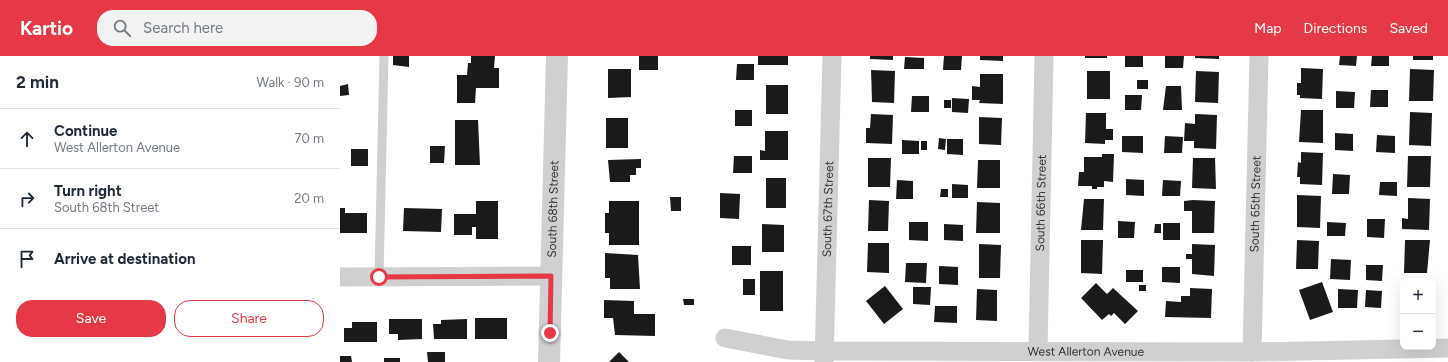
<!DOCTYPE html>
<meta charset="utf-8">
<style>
:root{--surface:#fff;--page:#f2f2f3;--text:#1f2937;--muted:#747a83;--line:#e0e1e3;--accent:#e63946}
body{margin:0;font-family:Figtree,sans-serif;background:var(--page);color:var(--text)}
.controls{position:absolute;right:12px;bottom:12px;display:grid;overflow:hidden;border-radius:8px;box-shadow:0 4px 16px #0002}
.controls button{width:36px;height:36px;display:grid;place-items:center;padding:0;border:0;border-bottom:1px solid var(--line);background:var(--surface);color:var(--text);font:20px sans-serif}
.stop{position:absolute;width:12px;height:12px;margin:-9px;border:3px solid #e63946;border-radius:50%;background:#fff}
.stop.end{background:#e63946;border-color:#fff;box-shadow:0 1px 4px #0008}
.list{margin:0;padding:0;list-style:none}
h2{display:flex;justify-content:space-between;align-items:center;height:52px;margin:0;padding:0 16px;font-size:17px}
h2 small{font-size:13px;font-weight:400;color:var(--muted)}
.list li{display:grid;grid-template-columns:26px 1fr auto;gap:12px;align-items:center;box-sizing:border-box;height:60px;padding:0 16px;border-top:1px solid var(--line)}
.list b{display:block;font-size:15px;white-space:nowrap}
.list p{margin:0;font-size:13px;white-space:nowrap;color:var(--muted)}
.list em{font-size:13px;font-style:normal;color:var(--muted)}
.actions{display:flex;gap:8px;padding:12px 16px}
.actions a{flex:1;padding:9px 0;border:1px solid var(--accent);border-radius:16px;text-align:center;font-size:14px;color:var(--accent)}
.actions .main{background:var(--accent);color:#fff}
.icon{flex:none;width:22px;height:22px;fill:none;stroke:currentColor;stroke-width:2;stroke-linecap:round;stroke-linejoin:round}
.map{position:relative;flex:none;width:1108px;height:306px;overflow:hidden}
header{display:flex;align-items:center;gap:24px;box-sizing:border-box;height:56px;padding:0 20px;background:var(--accent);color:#fff}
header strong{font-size:19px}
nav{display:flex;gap:22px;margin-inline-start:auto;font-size:14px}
.search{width:280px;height:36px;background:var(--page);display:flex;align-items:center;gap:10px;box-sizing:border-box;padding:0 14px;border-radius:16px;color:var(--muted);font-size:15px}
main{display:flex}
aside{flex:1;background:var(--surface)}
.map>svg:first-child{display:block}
</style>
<header>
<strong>Kartio</strong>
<div class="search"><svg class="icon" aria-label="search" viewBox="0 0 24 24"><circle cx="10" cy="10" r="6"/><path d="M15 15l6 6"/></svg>Search here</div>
<nav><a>Map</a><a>Directions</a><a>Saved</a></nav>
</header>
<main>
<aside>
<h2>2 min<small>Walk · 90 m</small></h2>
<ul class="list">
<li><svg class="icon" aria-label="ahead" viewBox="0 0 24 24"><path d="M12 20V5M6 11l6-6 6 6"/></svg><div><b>Continue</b><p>West Allerton Avenue</p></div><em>70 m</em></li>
<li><svg class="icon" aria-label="right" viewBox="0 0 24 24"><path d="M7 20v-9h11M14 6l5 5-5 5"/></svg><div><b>Turn right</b><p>South 68th Street</p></div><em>20 m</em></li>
<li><svg class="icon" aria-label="arrive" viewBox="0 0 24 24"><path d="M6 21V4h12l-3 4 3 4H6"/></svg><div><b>Arrive at destination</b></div></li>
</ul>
<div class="actions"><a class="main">Save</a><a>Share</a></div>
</aside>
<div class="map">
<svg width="1108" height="306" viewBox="0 0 1108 306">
<rect width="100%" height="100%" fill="#fff"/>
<g fill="#1a1a1a">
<polygon points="53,0 69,0 69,11 53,9"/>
<polygon points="131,0 155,0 154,12 159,12 159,32 136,32 135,47 117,47 117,19 127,19 128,7 131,7"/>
<rect x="299" y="0" width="19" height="14"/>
<rect x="418" y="0" width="30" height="9"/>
<polygon points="530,0 553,0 553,4 530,3"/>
<polygon points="604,0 622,0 621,14 603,14"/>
<polygon points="640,0 663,0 663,5 640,4"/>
<rect x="745" y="0" width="22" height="2"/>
<rect x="785" y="0" width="18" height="11"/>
<polygon points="825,0 844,0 843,12 825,12"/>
<polygon points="855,0 879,0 879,3 855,2"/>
<polygon points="1000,0 1017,0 1016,10 999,9"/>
<polygon points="1032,0 1049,0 1049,10 1031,10"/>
<rect x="1073" y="0" width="20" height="4"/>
<polygon points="565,1 584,2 584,13 564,13"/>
<polygon points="397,8 414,8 414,24 396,24"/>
<polygon points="961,12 983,13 982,43 960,42 960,39 957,39 957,27 961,27"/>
<polygon points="268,13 291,13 291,41 268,42"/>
<polygon points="1070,13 1094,14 1093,45 1069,45"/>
<polygon points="531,14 555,15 554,47 532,46"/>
<rect x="747" y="15" width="23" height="28"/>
<polygon points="856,15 879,16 878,47 855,46"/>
<polygon points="640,18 663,18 663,48 639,47 640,44 632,44 632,30 640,31"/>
<rect x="797" y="24" width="11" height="9"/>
<polygon points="8,28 9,39 0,40 0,30"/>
<rect x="426" y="29" width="22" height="29"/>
<polygon points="826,30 841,30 842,54 823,54"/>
<polygon points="1031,34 1048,34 1048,51 1030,51"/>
<polygon points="996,35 1015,36 1014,52 996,52"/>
<polygon points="785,39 802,39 801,54 785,54"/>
<polygon points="572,40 589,40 589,56 571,56"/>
<polygon points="612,42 629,43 628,57 612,56"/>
<rect x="604" y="44" width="7" height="8"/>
<rect x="395" y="54" width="17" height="16"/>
<polygon points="961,54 983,54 983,87 959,86"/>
<polygon points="1070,56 1092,57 1091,90 1069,89"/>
<polygon points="746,57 766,57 766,73 773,73 773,84 765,84 765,88 745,87"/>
<polygon points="531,58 553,59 552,88 526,87 526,72 530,72"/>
<polygon points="855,58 877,59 876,93 854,92 854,85 844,85 845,67 855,68"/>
<polygon points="639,61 662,62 661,89 639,88"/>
<rect x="266" y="62" width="22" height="30"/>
<polygon points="115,64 138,64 140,109 115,109"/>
<polygon points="425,75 448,75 448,104 420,104 420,94 425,95"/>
<polygon points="995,77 1013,78 1013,95 995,94"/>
<polygon points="1037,79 1055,80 1055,97 1036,96"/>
<polygon points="782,80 803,80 803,97 782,96"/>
<polygon points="825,80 843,81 842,97 824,97"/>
<polygon points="599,82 606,83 605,94 598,93"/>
<polygon points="607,83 623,83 623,99 607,98"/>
<polygon points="562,84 579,85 579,98 562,98"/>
<rect x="581" y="85" width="6" height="9"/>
<polygon points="90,90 105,90 104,107 90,107"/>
<rect x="11" y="93" width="17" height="17"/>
<polygon points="961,96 983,97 982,129 960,128 960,121 957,121 958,106 961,107"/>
<polygon points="762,98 774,98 773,126 764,125 764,131 757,131 757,133 752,133 752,130 738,130 739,116 744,116 744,101 762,101"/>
<polygon points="394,100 412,100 412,117 393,117"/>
<polygon points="1068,100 1091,100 1090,131 1067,131"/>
<polygon points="528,102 551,102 550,131 528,131"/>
<polygon points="853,102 875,102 876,133 852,132"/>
<polygon points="301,103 301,112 296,112 296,119 290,119 290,126 270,126 268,104"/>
<polygon points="638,104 660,104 660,132 637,132"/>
<polygon points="993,118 1010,119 1009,138 992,138"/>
<rect x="426" y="122" width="20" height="30"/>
<polygon points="786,123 804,124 804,140 786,139"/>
<polygon points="557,124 573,125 573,143 556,143"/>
<polygon points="823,124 841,125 840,140 822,140"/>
<polygon points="1040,126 1057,126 1057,140 1039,139"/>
<polygon points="612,128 628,129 628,142 612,142"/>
<polygon points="601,133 608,133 608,141 600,141"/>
<polygon points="380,137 400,138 399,163 380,162"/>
<polygon points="957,139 981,140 980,172 957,171"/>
<polygon points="330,141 341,141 341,155 331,155"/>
<polygon points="1068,142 1090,143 1089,174 1062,173 1062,162 1068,163"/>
<polygon points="744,143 764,143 763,174 741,174"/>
<polygon points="529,144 549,145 548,175 528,175"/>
<polygon points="853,144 875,145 874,177 852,177 852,155 844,155 844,145"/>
<polygon points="136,145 158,145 158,183 136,183 136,171 132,171 132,179 114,179 114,158 136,158"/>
<polygon points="269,145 299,145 299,189 269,189 269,177 265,177 265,157 269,157"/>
<polygon points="637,146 660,147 660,177 636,177"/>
<polygon points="0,152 5,152 5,157 27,157 27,177 0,177"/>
<polygon points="64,152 102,153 101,176 63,175"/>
<polygon points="1027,163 1045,163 1044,182 1027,181"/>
<polygon points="778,165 795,166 794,182 778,182"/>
<polygon points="569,166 588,166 588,185 569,184"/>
<polygon points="987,166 1006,167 1005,180 987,180"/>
<rect x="823" y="167" width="17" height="17"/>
<polygon points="422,168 444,169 444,196 422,196"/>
<polygon points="604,168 623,169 623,185 604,184"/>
<polygon points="815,168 821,168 821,177 814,177"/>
<polygon points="741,184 763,184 762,218 741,217"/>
<polygon points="957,184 979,185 978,213 956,213"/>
<polygon points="1065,184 1090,184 1087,217 1064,217"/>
<polygon points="528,187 549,187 549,217 527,216"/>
<polygon points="639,188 661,189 660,222 639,222"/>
<polygon points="852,188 875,189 874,220 852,218 852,203 846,203 846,198 852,198"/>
<rect x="392" y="190" width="19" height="19"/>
<polygon points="265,197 298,199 300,233 270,233 270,222 265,222"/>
<polygon points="991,203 1011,204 1010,224 990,223"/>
<polygon points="566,207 587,207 586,227 565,226"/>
<polygon points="1026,209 1043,209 1042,225 1026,224"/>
<polygon points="599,210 618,211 618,229 599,228"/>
<polygon points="822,211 840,211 840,227 822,226"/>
<rect x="786" y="214" width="17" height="12"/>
<rect x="420" y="215" width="23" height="40"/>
<rect x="403" y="223" width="12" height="16"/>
<polygon points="982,226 993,256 970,264 959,234"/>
<polygon points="756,227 767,238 773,232 798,255 785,268 774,257 771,260 769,258 762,264 741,242"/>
<rect x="799" y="229" width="7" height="6"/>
<polygon points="545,230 563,253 544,268 526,245"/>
<polygon points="573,231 591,231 590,249 573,248"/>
<polygon points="850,232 872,233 871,262 825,261 826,245 841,246 841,240 850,240"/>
<polygon points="637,233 657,234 657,265 636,264"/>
<polygon points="998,233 1018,234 1017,252 998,252"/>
<polygon points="1026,234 1042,235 1041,252 1025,251"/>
<polygon points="343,243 354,243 354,249 344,249"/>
<polygon points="264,244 294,245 294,258 315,258 315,280 275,279 273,262 264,262"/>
<polygon points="595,250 617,250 617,267 594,266"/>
<rect x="135" y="262" width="32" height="21"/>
<polygon points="49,263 82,263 82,283 58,284 58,278 49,278"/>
<polygon points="127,263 127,283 94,283 93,268 101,268 101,264"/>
<polygon points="12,266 37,266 37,286 4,286 4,272 12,272"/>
<polygon points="87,296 105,296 105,306 88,306"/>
<polygon points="279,296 289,306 269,306"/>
<polygon points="0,300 11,300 12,306 0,306"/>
<rect x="44" y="302" width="16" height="4"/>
</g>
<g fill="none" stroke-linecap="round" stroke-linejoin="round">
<polyline stroke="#d0d0d0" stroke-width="9" points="39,221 44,0"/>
<g stroke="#d0d0d0" stroke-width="19">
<polyline points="0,221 211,220"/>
<path id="s1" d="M385,282L448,294L484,295L912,296L1108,292"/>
<path id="s2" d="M698,295L704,0"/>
<path id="s3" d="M912,296L919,0"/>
<path id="s4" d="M484,306L492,0"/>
</g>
<path stroke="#d0d0d0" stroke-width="22" id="s5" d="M209,306L217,0"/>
</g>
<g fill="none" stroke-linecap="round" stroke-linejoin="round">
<polyline stroke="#e63946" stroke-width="5" points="39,221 211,220 210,277"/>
</g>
<g text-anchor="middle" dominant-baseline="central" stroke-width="4" stroke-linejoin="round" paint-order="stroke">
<g font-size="12" fill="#333" stroke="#fff">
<text stroke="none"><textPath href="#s2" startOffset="148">South 66th Street</textPath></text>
<text stroke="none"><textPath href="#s3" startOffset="148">South 65th Street</textPath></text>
<text stroke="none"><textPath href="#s5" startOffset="153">South 68th Street</textPath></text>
<text stroke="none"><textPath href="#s4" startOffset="153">South 67th Street</textPath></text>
<text stroke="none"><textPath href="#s1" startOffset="362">West Allerton Avenue</textPath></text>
</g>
</g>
</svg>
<div class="controls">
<button>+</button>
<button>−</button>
</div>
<div class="stop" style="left:39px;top:221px"></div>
<div class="stop end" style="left:210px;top:277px"></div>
</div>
</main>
